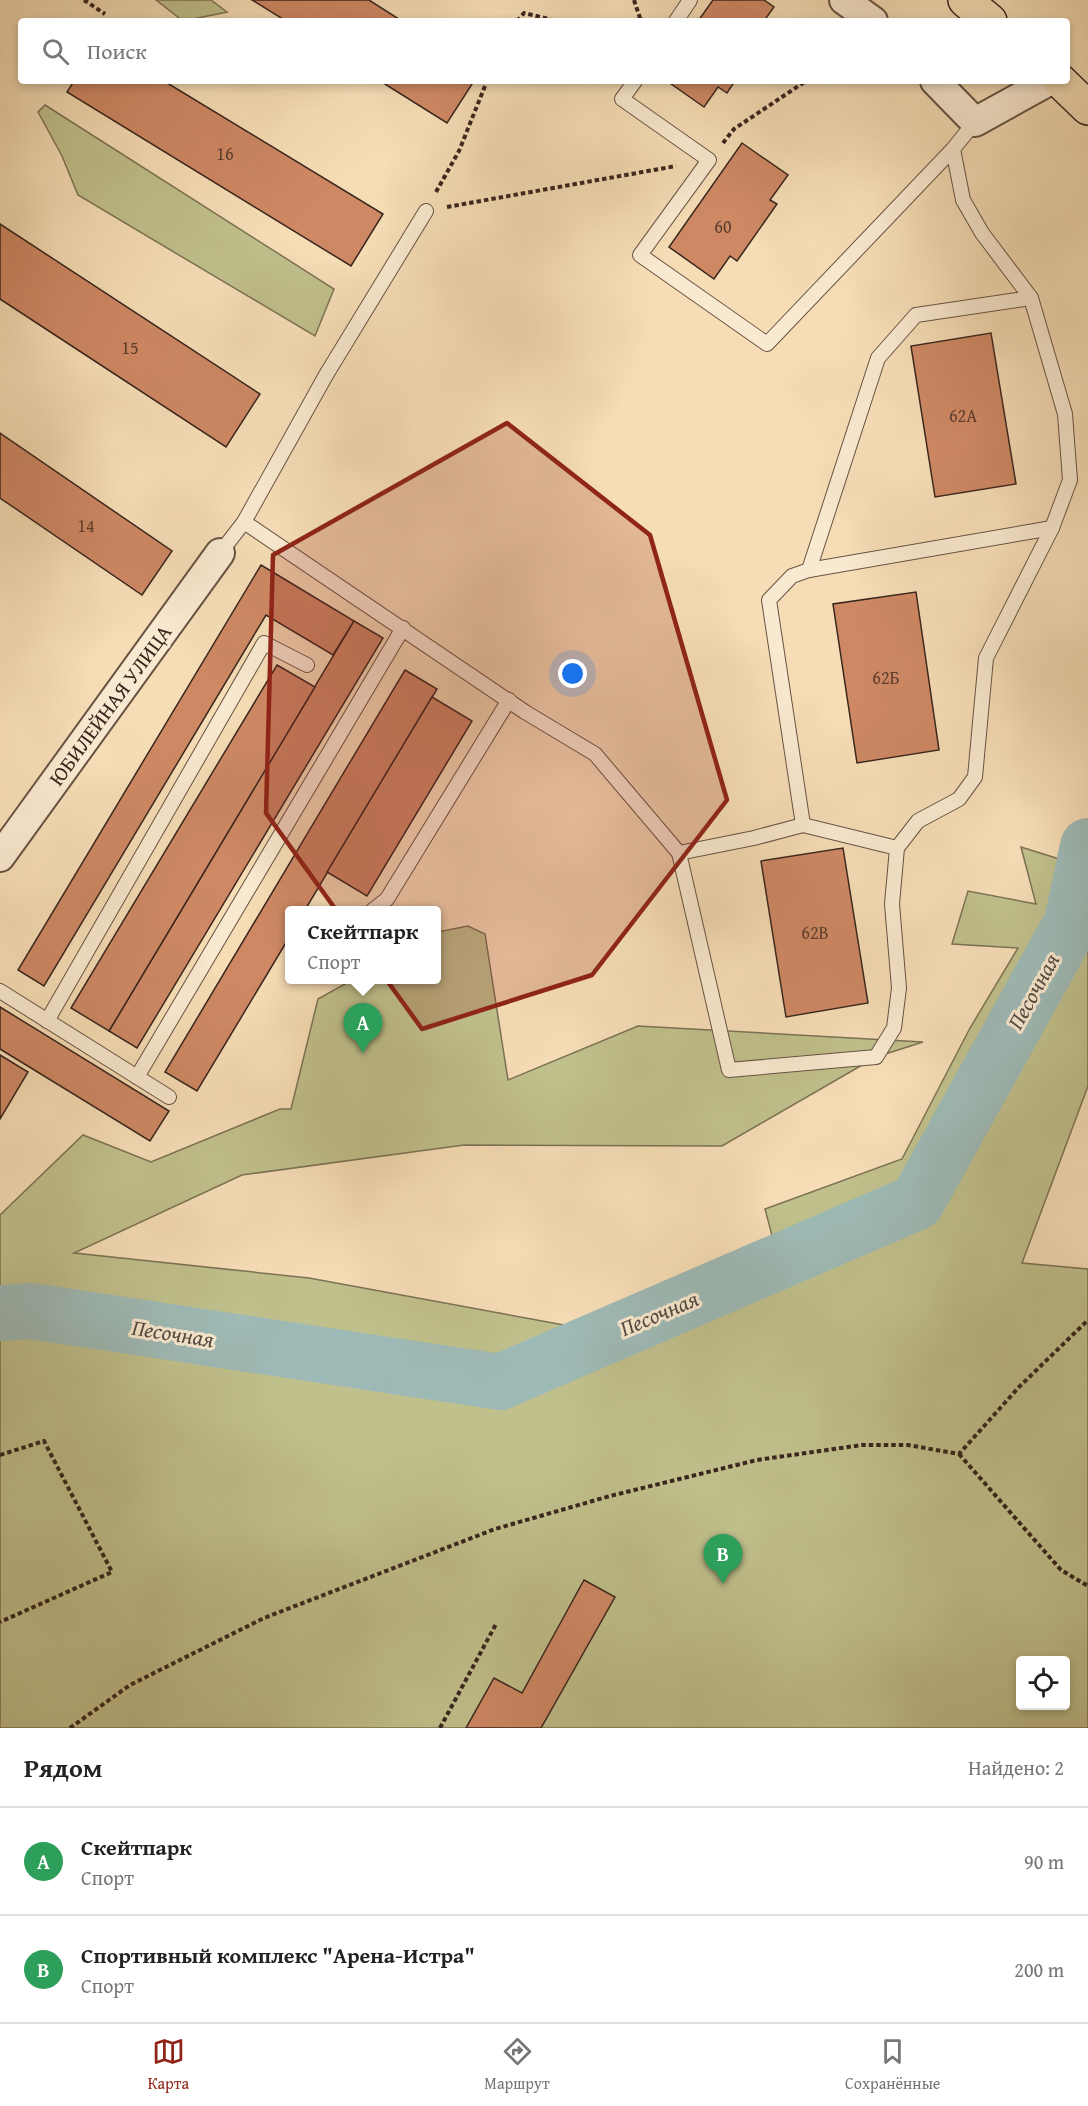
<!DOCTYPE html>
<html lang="ru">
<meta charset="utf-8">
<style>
:root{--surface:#fff;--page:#f2f2f2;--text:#222;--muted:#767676;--line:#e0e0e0;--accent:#8f2418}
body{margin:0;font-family:"Gentium Book Plus",serif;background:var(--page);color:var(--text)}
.controls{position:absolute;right:18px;bottom:18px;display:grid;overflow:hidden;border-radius:6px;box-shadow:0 3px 9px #0003}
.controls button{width:54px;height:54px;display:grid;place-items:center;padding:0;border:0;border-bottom:2px solid var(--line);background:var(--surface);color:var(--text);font:30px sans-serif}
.you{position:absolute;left:573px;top:674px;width:21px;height:21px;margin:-15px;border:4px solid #fff;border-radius:50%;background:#1a73e8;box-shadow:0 0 0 9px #1a73e833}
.badge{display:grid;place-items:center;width:39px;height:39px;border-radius:50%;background:var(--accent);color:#fff;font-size:20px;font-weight:700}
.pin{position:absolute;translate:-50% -50px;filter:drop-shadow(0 2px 3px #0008)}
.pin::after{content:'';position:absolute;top:32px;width:21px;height:18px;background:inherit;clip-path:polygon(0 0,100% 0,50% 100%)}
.popup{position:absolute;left:285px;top:906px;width:156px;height:78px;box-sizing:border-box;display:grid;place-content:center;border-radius:6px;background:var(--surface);filter:drop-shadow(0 2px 4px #0005);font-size:20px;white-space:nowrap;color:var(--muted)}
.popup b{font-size:22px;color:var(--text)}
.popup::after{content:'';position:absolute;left:50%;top:100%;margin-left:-12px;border:12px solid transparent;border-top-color:var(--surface)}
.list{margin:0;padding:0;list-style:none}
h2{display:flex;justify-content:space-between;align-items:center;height:78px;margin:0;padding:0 24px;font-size:26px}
h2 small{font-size:20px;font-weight:400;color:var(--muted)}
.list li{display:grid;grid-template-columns:39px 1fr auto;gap:18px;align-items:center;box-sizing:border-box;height:108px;padding:0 24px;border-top:2px solid var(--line)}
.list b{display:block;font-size:22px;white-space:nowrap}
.list p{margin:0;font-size:20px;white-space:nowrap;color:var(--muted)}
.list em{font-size:20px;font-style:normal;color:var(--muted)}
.icon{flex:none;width:33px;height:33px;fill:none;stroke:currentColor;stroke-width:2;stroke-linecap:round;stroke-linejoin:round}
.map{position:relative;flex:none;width:1088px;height:1728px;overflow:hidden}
.search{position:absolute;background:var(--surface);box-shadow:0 3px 9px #0003;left:18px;right:18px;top:18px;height:66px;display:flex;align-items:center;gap:15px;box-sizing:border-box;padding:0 21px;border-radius:6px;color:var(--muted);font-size:22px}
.sheet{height:294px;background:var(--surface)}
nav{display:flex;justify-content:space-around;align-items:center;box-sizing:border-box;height:84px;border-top:2px solid var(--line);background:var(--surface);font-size:16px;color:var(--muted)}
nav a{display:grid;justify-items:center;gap:3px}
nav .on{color:var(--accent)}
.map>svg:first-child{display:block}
</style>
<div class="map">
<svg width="1088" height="1728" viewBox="0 0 1088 1728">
<rect width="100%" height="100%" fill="#f6ddb6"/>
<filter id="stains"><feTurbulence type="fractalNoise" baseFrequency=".00333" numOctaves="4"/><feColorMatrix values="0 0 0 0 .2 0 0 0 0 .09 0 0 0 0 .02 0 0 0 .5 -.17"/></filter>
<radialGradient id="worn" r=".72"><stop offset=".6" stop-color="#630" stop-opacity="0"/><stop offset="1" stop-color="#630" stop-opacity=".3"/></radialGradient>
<g fill="#c0c08c" stroke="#7c7254" stroke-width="1.5" fill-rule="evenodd">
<polygon points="156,0 211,0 227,12 183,21"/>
<polygon points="45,105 334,289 315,336 78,195 62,156 38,112"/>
<path d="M1021,847L1088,868V1086L1022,1263L1088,1269V1728H0V1215L83,1135L151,1162L280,1109H291L318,999L352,980H436L437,932L468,926L485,934L508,1080L638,1026L923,1042L876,1057L722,1146L464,1145L242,1175L74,1253L309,1278L564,1325L784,1281L765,1209L902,1159L970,1028L1018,948L952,944L968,891L1036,904ZM1020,1660H1066V1706H1020Z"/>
</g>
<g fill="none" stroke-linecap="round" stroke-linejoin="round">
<polyline stroke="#9ebab6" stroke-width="56" points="0,1313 31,1311 500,1382 917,1202 1072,922 1088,846"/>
</g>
<g fill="#ce8864" stroke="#38251d" stroke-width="1.5">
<polygon points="252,0 369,0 402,21 286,21"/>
<polygon points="713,0 764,0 774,7 764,21 698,21"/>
<polygon points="74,81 164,81 383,214 351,266 67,92"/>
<polygon points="380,81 474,81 447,123"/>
<polygon points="667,81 735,81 727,93 718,87 704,107"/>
<polygon points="742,143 788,175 770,200 777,204 737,261 730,256 714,279 669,247"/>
<polygon points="0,224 260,394 226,447 0,299"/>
<polygon points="991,333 1016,484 935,497 911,346"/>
<polygon points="0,433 172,551 142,595 0,498"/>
<polygon points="261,565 354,621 333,655 266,615 44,986 18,970"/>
<polygon points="916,592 939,750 857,763 833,604"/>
<polygon points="354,621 383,638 137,1048 109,1031"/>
<polygon points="277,665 315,687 109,1031 71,1008"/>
<polygon points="405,670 437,689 305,910 290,910 290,936 197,1091 165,1072"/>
<polygon points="432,697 472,721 367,896 327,872"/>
<polygon points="843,848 868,1003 786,1017 761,861"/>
<polygon points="0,1007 169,1111 150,1141 0,1049"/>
<polygon points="0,1055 28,1072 0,1119"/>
<polygon points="584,1580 615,1597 541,1728 466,1728 494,1678 522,1693"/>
</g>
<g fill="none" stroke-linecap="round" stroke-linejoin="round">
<defs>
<g id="lane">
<polyline points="676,21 690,0"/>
<polyline points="635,81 622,99 709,160 640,255 767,344 953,149 975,122"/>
<polyline points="244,522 326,375 426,211"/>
<polyline points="220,553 244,522 525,712 595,754 679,853"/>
<polyline points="809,570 878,358 916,315 1031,298"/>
<polyline points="803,825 769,600 792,576 809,570 1052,528"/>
<polyline points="897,848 803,825 754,838 679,853 729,1070 876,1057 894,1028 899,988 892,904 897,848 918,821 959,799 975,777 986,658 1052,528 1070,480 1065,414 1031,298 982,233 963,200 953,149"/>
<polyline points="373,910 387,899 509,700"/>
<polyline points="0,991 169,1097"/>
<polyline points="47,1021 264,643 307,665"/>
<polyline points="137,1077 403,628"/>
</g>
<g id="street">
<polyline points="844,0 873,21"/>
<polyline points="935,81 975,122 1049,81"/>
<polyline points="0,857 220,553"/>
</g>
<g id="primary">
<polyline points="965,0 990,21"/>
<polyline points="1060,81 1088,108"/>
</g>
</defs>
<use href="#lane" stroke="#685343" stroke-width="16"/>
<use href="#street" stroke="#685343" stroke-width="32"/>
<use href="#primary" stroke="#38251d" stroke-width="36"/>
<g stroke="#38251d" stroke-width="4" stroke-dasharray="4.5 3" stroke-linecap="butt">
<polyline points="84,0 105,14"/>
<polyline points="634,0 641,21"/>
<polyline points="517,21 524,13 557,21"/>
<polyline points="723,143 734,129 806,81"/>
<polyline points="436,192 459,151 487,81"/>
<polyline points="447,207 676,166"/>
<polyline points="959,1454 1061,1570 1088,1586"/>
<polyline points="0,1455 44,1441 112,1572 0,1622"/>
<polyline points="70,1728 130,1685 264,1618 495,1529 610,1496 757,1460 862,1445 908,1445 959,1454 1019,1387 1088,1320"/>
<polyline points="440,1728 496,1624"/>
</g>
<use href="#lane" stroke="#f9e9d0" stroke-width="14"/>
<use href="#street" stroke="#f9e9d0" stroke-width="28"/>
<use href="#primary" stroke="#f6ddb6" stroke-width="33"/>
</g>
<path fill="#8f2418" fill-opacity="0.2" stroke="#8f2418" stroke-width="4.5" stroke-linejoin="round" d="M507,423L650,535L727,800L592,975L422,1029L266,813L273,555Z"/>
<g text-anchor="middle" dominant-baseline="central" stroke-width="6" stroke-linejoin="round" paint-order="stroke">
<g font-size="18" fill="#5e3e2f">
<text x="225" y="153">16</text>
<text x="723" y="226">60</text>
<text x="130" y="347">15</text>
<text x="963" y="415">62А</text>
<text x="86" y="525">14</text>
<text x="886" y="677">62Б</text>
<text x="815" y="932">62В</text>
</g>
<g font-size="21" fill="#38251d" stroke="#f9e9d0">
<text transform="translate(110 705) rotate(-54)">ЮБИЛЕЙНАЯ УЛИЦА</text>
</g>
<g font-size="22" font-style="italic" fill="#524a43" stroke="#f9e9d0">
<text transform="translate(1033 991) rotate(-61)">Песочная</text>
<text transform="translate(659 1313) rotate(-23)">Песочная</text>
<text transform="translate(173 1333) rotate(9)">Песочная</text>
</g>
</g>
<rect width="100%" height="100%" filter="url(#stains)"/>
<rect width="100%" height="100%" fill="url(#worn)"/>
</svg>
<div class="controls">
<button><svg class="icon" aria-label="locate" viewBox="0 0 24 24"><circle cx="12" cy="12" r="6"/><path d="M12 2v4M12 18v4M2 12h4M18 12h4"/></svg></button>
</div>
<div class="you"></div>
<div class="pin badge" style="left:363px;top:1053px;background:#2e9e5b">A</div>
<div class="popup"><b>Скейтпарк</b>Спорт</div>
<div class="pin badge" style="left:723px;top:1584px;background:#2e9e5b">B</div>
<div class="search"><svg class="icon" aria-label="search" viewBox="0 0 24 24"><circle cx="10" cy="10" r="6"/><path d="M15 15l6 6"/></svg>Поиск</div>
</div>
<section class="sheet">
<h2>Рядом<small>Найдено: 2</small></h2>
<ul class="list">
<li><span class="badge" style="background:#2e9e5b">A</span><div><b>Скейтпарк</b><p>Спорт</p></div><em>90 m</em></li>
<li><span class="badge" style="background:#2e9e5b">B</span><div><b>Спортивный комплекс &quot;Арена-Истра&quot;</b><p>Спорт</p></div><em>200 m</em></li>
</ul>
</section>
<nav>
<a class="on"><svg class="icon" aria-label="map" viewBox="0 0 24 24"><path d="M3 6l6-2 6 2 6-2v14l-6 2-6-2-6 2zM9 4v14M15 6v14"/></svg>Карта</a>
<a><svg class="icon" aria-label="directions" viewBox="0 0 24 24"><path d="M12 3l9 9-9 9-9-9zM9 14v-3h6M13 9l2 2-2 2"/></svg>Маршрут</a>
<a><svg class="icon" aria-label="saved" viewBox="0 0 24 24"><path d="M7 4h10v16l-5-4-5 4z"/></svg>Сохранённые</a>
</nav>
